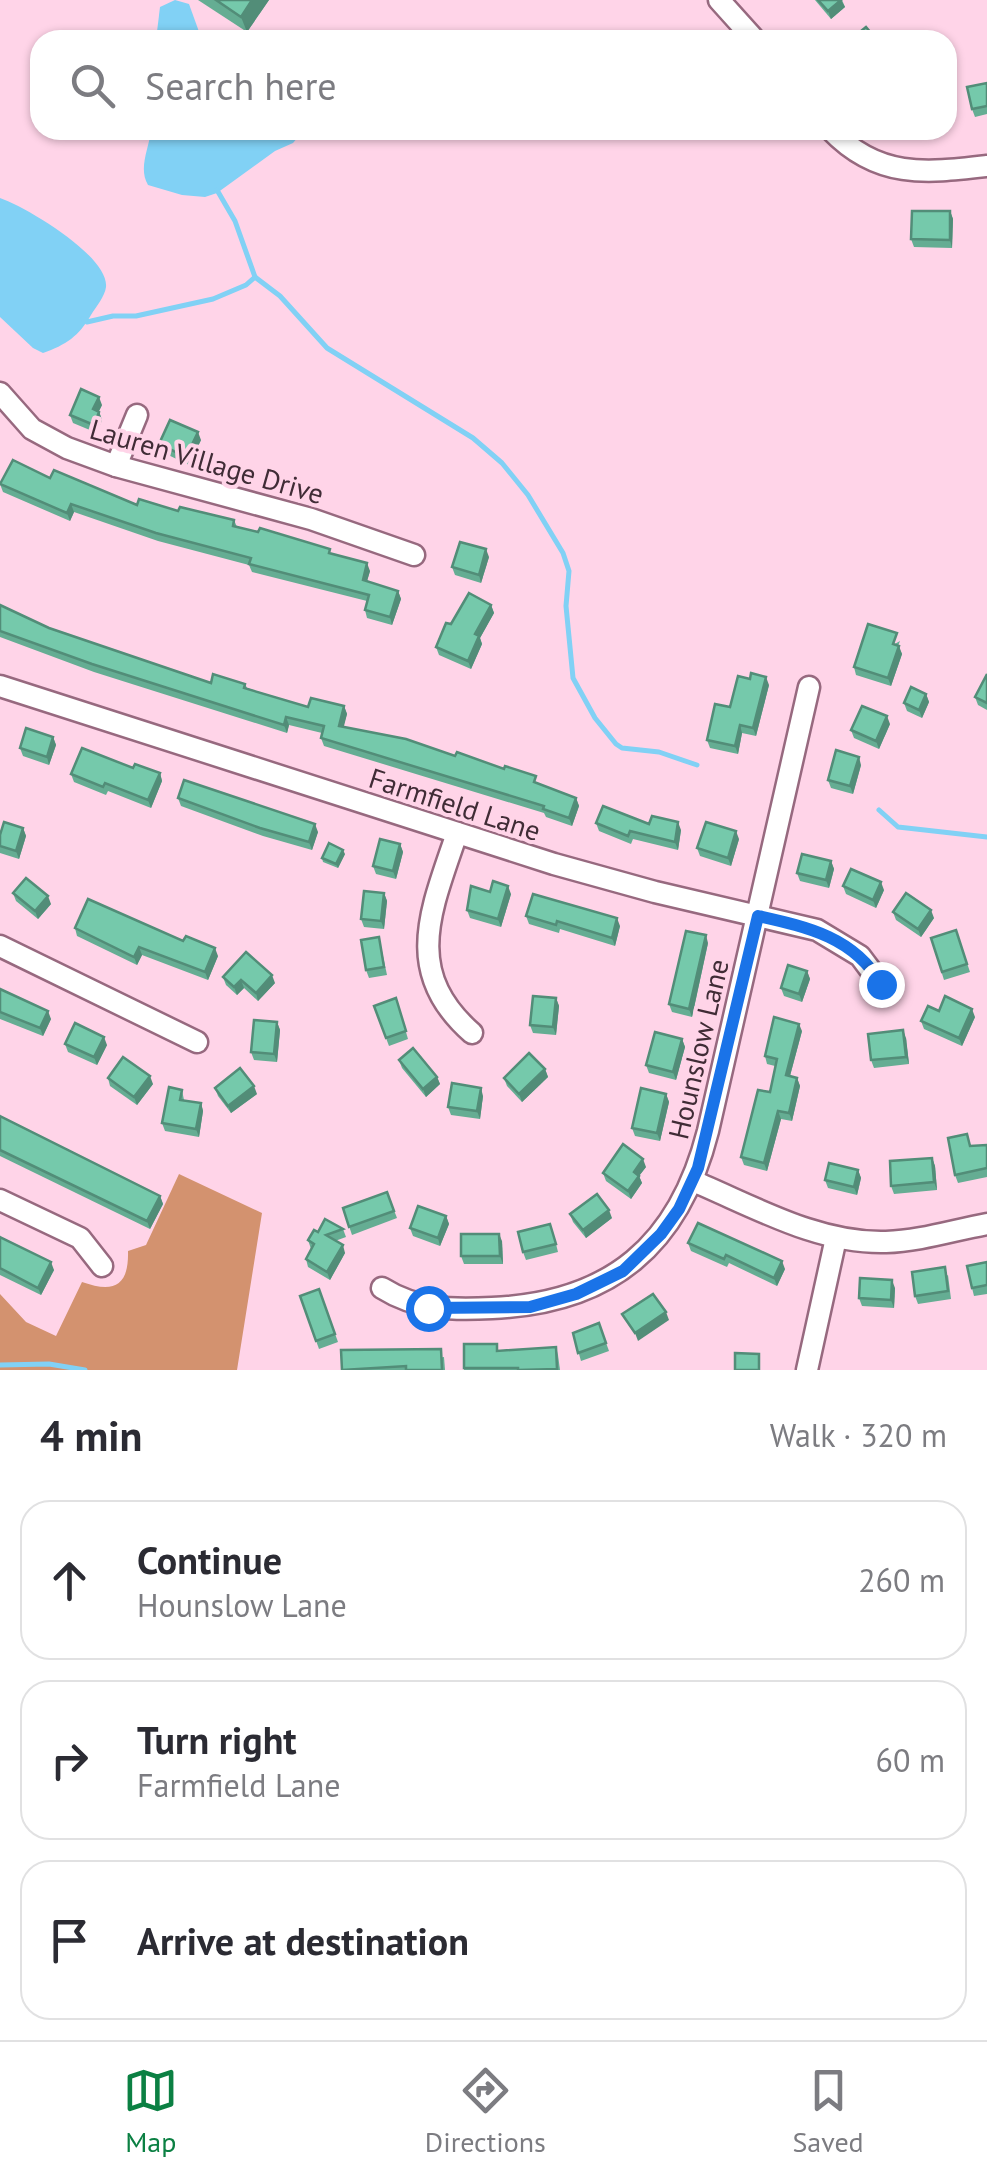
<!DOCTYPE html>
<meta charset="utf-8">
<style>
:root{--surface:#fff;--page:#f7f7f7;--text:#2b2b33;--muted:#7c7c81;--line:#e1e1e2;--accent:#0b8043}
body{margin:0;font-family:"PT Sans",sans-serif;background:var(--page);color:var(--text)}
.stop{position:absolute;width:30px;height:30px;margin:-22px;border:8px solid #1a73e8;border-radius:50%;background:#fff}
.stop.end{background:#1a73e8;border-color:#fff;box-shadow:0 2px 10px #0008}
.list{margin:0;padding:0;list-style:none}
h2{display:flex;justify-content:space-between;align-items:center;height:130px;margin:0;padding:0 40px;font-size:42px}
h2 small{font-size:32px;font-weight:400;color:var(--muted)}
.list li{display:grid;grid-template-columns:65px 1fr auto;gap:30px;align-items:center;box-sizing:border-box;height:160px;margin:0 20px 20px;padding:0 20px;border:2px solid var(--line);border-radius:30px}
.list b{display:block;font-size:38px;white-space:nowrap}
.list p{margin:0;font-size:32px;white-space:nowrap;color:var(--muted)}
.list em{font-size:32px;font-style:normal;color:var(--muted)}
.icon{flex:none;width:55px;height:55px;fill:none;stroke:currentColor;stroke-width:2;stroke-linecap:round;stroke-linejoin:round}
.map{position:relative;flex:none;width:987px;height:1370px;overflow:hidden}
.search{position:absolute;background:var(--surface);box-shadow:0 2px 8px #0004;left:30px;right:30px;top:30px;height:110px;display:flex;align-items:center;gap:25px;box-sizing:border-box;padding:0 35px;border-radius:30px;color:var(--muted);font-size:38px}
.sheet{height:670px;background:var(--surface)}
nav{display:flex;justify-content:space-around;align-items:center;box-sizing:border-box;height:140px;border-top:2px solid var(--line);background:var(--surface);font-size:28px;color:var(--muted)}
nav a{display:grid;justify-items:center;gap:5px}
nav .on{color:var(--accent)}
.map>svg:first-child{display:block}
</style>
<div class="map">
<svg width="987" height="1370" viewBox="0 0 987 1370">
<rect width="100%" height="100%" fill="#ffd4e8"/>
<path fill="#d3926f" d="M179,1174L262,1213L237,1370H0V1294L26,1322L56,1336L82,1282C113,1293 129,1287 128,1251L146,1245Z"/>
<g fill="#81d1f5">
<polygon points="175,0 189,4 202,40 156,40 160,7"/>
<path d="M151,130H304L293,143L275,151L217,193L205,197L182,195L148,185C138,168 149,149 151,130Z"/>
<path d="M0,198C26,207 109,256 106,287C105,296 96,307 91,315C79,336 66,345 43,353L33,348L0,317Z"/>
</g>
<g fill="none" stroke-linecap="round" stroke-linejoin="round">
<g stroke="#81d1f5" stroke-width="5">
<polyline points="217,190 235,221 255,277 280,296 327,348 473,438 502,463 528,495 563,553 569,571 566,606 573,678 595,718 616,744 622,748 659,752 697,765"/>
<polyline points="83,319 87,322 113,316 136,316 213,299 246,285 255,277"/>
<polyline points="879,810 898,827 987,837"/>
<polyline points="0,1365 49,1364 85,1370"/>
</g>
<defs>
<g id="minor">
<polyline points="719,0 755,40"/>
<path d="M831,130C878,179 926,173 987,166"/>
<polyline points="0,393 32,429 67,448 116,466 311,519 414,555"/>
<polyline points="116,466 137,415"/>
<polyline points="0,686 554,864 655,892 817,930 860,956 881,984"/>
<path d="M457,833C432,908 401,971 472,1033"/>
<polyline points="0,946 197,1042"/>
<path d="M693,1181C755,1207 818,1244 886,1242C920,1241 954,1230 987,1224"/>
<polyline points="0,1200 80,1238 102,1266"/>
<path d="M382,1288C417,1310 452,1310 492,1308C611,1303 679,1245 708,1131L809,687"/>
<polyline points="807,1370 836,1238"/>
</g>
</defs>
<use href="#minor" stroke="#97697f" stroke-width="25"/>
<use href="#minor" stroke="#fff" stroke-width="20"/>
</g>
<g fill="#65ad93">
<polygon points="198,0 269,0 247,32"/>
<polygon points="815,0 842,0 845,7 831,19"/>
<polygon points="987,83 987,114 975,117 972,109"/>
<polygon points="950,211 953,219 952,248 914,247 911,239"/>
<polygon points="102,405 99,411 102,420 97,433 73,423 70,415"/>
<polygon points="201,440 189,465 162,452 159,444"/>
<polygon points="50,478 137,505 234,520 237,527 331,553 370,571 367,581 398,591 401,599 392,625 367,618 365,610 367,601 252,572 249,565 158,541 74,512 70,521 3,492 0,484"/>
<polygon points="489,557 481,583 455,575 452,567"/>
<polygon points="0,605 49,628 211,683 245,684 247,688 308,707 344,706 347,714 343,727 538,784 576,798 579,806 572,826 546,817 544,813 324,746 321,738 322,733 289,725 287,733 94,672 0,637"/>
<polygon points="491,605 494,613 480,638 482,644 471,669 439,655 436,647 451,624"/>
<polygon points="900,641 898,646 902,654 891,686 856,675 854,667"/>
<polygon points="987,674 987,710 978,705 975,697"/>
<polygon points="769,685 756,736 742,733 738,754 710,748 707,740 730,707"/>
<polygon points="926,694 929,702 922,718 907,711 904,703"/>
<polygon points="890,724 879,749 854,738 851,730"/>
<polygon points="53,737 56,745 49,765 23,756 20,748"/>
<polygon points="861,765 853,794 831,788 828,780"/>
<polygon points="160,773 162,781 151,808 108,791 106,795 74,782 71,774"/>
<polygon points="178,798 318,832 312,850 263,836 181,806"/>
<polygon points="596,823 681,830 678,850 633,839 631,844 599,831"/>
<polygon points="23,828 26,836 19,859 0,853 0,835"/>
<polygon points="739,839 731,866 700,856 697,848"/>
<polygon points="400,844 403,852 396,879 376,874 373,866"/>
<polygon points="345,854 338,868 323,862 322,858"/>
<polygon points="831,861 834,869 829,888 800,881 797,873"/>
<polygon points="843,886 884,890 876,908 846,894"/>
<polygon points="490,892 511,894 501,927 470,918 467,910"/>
<polygon points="13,893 51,904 38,919 16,901"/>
<polygon points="384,893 387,901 384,929 364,927 361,919"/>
<polygon points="893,912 934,918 921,937 896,920"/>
<polygon points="526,916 620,926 615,946 560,929 559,933 529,924"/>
<polygon points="75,928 218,956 208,980 142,955 137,965 77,936"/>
<polygon points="956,930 970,972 944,980 931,938"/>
<polygon points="379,937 387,975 369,978 366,970"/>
<polygon points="708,943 692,1017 672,1012 669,1004"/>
<polygon points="807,971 810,979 802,1002 784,996 781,988"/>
<polygon points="223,977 275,983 258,1001 244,988 237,995 226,985"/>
<polygon points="0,989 51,1019 43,1036 0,1019"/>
<polygon points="396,998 408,1039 389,1046 374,1006"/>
<polygon points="556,998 559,1006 556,1035 533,1033 530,1025"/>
<polygon points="939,1011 975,1017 962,1046 924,1029 921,1021"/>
<polygon points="277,1022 280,1030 277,1062 254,1060 251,1052"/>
<polygon points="802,1031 790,1076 797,1078 800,1086 792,1121 781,1119 767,1171 744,1165 741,1157 770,1092 775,1066 767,1064 765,1056"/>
<polygon points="906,1038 909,1064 874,1068 871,1060"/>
<polygon points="682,1039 685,1047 676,1080 649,1073 646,1065"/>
<polygon points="65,1044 107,1045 97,1065 68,1052"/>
<polygon points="399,1060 437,1077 440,1084 426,1097 402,1068"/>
<polygon points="545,1069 548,1077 522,1102 507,1086 504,1078"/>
<polygon points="108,1078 153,1084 137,1105 110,1086"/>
<polygon points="215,1088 257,1094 231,1113 218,1096"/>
<polygon points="182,1090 184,1100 201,1103 203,1111 199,1137 165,1131 162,1123"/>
<polygon points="666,1094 669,1102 660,1141 635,1136 632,1128"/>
<polygon points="483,1096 480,1119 451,1115 448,1107"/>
<polygon points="0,1116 160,1196 163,1204 150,1229 0,1156"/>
<polygon points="987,1145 987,1177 958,1183 955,1175 971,1146"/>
<polygon points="932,1158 935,1166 937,1190 894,1194 891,1186"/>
<polygon points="646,1167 639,1176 642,1183 631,1199 606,1181 603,1173"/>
<polygon points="858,1170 861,1178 857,1195 828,1188 825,1180"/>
<polygon points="387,1192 397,1218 352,1235 343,1208"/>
<polygon points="570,1214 612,1218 586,1238 573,1222"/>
<polygon points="446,1216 449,1224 440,1246 413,1236 410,1228"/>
<polygon points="343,1229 346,1237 335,1241 345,1253 330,1280 308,1267 306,1259 311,1249 308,1240 318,1232"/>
<polygon points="553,1232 558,1252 526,1260 523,1252"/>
<polygon points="0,1237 54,1270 41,1295 0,1275"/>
<polygon points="502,1241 503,1264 464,1264 461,1256"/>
<polygon points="688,1243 785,1269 777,1286 729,1263 727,1267 691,1251"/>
<polygon points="987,1262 987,1294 974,1296 972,1288"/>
<polygon points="948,1275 951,1299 918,1304 915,1296"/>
<polygon points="895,1288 894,1308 862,1306 859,1298"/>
<polygon points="319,1289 338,1342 319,1349 300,1296"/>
<polygon points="599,1323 609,1351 581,1361 573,1333"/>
<polygon points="556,1347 558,1355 560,1370 464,1370 464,1368 499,1351"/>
<polygon points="444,1357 445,1370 342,1370"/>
</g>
<g fill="#528d78">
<polygon points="252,0 269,0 247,32 241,17"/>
<polygon points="841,0 845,7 831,19 828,11"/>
<polygon points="950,211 953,219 952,248 950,240"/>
<polygon points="99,397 102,405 96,417 93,409"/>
<polygon points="99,412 102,420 97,433 94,425"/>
<polygon points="198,432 201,440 189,465 186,457"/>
<polygon points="71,504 74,512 70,521 67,513"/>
<polygon points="486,549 489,557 481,583 479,575"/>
<polygon points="367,563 370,571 365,588 363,580"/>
<polygon points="398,591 401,599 392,625 390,617"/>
<polygon points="491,605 494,613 480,638 482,644 471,669 468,661 475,634"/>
<polygon points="899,646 902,654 891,686 888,678"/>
<polygon points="766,677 769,685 756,736 753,728"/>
<polygon points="926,694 929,702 922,718 919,710"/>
<polygon points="344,706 347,714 342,734 339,726"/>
<polygon points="887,716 890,724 879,749 876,741"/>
<polygon points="286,717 289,725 287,733 284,725"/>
<polygon points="740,725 742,733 738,754 735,746"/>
<polygon points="53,737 56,745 49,765 47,757"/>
<polygon points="859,757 861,765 853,794 850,786"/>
<polygon points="160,773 162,781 151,808 148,800"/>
<polygon points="576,798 579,806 572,826 569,818"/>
<polygon points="678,822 681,830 678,850 675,842"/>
<polygon points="315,824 318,832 312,850 309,842"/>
<polygon points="23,828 26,836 19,859 16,851"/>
<polygon points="736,831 739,839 731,866 728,858"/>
<polygon points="400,844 403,852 396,879 393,871"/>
<polygon points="343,850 345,854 338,868 336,864"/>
<polygon points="831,861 834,869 829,888 826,880"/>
<polygon points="881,882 884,890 876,908 873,900"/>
<polygon points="508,886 511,894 501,927 498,919"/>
<polygon points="384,893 387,901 384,929 381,921"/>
<polygon points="48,896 51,904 38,919 35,911"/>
<polygon points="931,910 934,918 921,937 918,929"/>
<polygon points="617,918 620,926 615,946 612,938"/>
<polygon points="706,935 708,943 692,1017 689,1009"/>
<polygon points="139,947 142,955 137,965 134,957"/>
<polygon points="215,948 218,956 208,980 205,972"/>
<polygon points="807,971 810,979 802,1002 799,994"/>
<polygon points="272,975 275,983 258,1001 256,993"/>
<polygon points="241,980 244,988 237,995 234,987"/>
<polygon points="556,998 559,1006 556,1035 553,1027"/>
<polygon points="972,1009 975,1017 962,1046 959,1038"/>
<polygon points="48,1011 51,1019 43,1036 40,1028"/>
<polygon points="277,1022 280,1030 277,1062 274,1054"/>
<polygon points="799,1024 802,1031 788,1083 786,1075"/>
<polygon points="903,1030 906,1038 909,1064 906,1057"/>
<polygon points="104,1037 107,1045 97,1065 94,1057"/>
<polygon points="682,1039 685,1047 676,1080 673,1072"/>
<polygon points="545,1069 548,1077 522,1102 519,1094"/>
<polygon points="150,1076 153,1084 137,1105 134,1097"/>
<polygon points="437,1077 440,1084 426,1097 423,1089"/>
<polygon points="797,1078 800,1086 792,1121 789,1113"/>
<polygon points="254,1086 257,1094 231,1113 228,1106"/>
<polygon points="481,1088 483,1096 480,1119 477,1111"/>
<polygon points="666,1094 669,1102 660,1141 657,1133"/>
<polygon points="201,1103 203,1111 199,1137 196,1129"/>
<polygon points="778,1111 781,1119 767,1171 764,1163"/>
<polygon points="932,1158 935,1166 937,1190 934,1182"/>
<polygon points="643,1159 646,1167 639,1176 642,1183 631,1199 628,1191 634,1172"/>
<polygon points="858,1170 861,1178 857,1195 854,1187"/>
<polygon points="160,1196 163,1204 150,1229 147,1221"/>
<polygon points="609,1210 612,1218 586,1238 583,1230"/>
<polygon points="446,1216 449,1224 440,1246 438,1238"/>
<polygon points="499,1234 502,1241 503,1264 500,1256"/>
<polygon points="343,1245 345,1253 330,1280 327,1272"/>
<polygon points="782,1261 785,1269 777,1286 774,1278"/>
<polygon points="51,1262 54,1270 41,1295 38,1288"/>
<polygon points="892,1280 895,1288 894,1308 891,1300"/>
<polygon points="666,1312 669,1320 638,1341 635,1333"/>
</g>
<g fill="#75c9ab" stroke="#528d78" stroke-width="2.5">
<polygon points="216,0 252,0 241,17"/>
<polygon points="818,0 841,0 828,11"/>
<polygon points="866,27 877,40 851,40 851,39"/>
<polygon points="73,33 83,40 69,40"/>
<polygon points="987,83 987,106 972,109 967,87"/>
<polygon points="912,211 950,211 950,240 911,239"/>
<polygon points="81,389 99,397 93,409 99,412 94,425 70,415"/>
<polygon points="170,420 198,432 186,457 159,444"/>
<polygon points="13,460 50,478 54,470 137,505 139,499 178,511 180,507 234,520 233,526 258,532 260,528 330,549 329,553 367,563 363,580 398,591 390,617 365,610 369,595 249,564 251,558 156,533 71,504 67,513 0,484"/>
<polygon points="460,542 486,549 479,575 452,567"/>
<polygon points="469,593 491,605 475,634 479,636 468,661 436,647 446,623 451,624"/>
<polygon points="0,605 49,628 211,683 213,674 245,684 244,688 308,707 311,698 344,706 339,726 406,739 455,756 457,752 504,769 505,766 536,776 534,782 576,798 569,818 543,809 544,806 321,738 324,726 286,717 284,725 92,664 0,631"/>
<polygon points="868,624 897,633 893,644 899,646 888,678 854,667"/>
<polygon points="751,673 766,677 753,728 740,725 735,746 707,740 715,704 730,707 738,676 750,679"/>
<polygon points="987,674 987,703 975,697"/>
<polygon points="911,687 926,694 919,710 904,703"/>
<polygon points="862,706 887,716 876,741 851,730"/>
<polygon points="26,728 53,737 47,757 20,748"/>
<polygon points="82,748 133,768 135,764 160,773 148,800 105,783 103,787 71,774"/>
<polygon points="836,750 859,757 850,786 828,780"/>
<polygon points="184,780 315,824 309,842 260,828 178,798"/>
<polygon points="603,806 649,824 652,816 678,822 675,842 630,831 628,836 596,823"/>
<polygon points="4,822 23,828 16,851 0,846 0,835"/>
<polygon points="706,822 736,831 728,858 697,848"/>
<polygon points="380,839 400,844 393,871 373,866"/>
<polygon points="329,843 343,850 336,864 322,858"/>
<polygon points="802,854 831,861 826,880 797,873"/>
<polygon points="851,869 881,882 873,900 843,886"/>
<polygon points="26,878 48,896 35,911 13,893"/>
<polygon points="493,881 508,886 498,919 467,910 471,886 490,892"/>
<polygon points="364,891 384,893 381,921 361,919"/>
<polygon points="906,893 931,910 918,929 893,912"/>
<polygon points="533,894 617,918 612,938 557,921 556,925 526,916"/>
<polygon points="88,899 183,941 186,936 215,948 205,972 139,947 134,957 75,928"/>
<polygon points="956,930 967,964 942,972 931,938"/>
<polygon points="686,931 706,935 689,1009 669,1004"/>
<polygon points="379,937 384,967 366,970 361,940"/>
<polygon points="246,952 272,975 256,993 241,980 234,987 223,977"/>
<polygon points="788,965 807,971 799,994 781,988"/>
<polygon points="0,989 48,1011 40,1028 0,1012"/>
<polygon points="533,996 556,998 553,1027 530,1025"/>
<polygon points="945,996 972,1009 959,1038 921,1021 928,1006 939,1011"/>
<polygon points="396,998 406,1031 386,1038 374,1006"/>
<polygon points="774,1017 799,1024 786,1075 797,1078 789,1113 778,1111 764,1163 741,1157 758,1090 770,1092 777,1059 765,1056"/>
<polygon points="254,1020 277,1022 274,1054 251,1052"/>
<polygon points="75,1023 104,1037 94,1057 65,1044"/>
<polygon points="903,1030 906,1057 871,1060 868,1034"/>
<polygon points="655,1032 682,1039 673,1072 646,1065"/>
<polygon points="413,1048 437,1077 423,1089 399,1060"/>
<polygon points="529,1053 545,1069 519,1094 504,1078"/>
<polygon points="123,1057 150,1076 134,1097 108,1078"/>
<polygon points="240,1068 254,1086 228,1106 215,1088"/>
<polygon points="452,1083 481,1088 477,1111 448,1107"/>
<polygon points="169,1087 182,1090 180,1100 201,1103 196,1129 162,1123"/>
<polygon points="641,1088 666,1094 657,1133 632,1128"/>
<polygon points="0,1116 160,1196 147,1221 0,1150"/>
<polygon points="967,1134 970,1146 987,1145 987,1168 955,1175 948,1138"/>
<polygon points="623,1144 643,1159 634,1172 639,1176 628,1191 603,1173"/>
<polygon points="932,1158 934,1182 891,1186 890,1161"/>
<polygon points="829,1163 858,1170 854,1187 825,1180"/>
<polygon points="387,1192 394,1211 349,1227 343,1208"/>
<polygon points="597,1194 609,1210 583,1230 570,1214"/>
<polygon points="418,1206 446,1216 438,1238 410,1228"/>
<polygon points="325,1219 343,1229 326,1235 343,1245 327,1272 306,1259 314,1244 308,1240 314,1230 318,1232"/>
<polygon points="698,1223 782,1261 774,1278 726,1255 724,1259 688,1243"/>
<polygon points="550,1224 556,1244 523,1252 518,1232"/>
<polygon points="461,1234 499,1234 500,1256 461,1256"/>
<polygon points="0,1237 51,1262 38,1288 0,1268"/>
<polygon points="987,1262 987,1285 972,1288 967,1266"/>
<polygon points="945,1267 948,1291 915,1296 912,1272"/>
<polygon points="860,1278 892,1280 891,1300 859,1298"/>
<polygon points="319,1289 335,1334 316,1341 300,1296"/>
<polygon points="653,1294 666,1312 635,1333 622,1314"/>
<polygon points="599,1323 606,1343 578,1353 573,1333"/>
<polygon points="464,1344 497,1344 497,1351 556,1347 557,1369 518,1370 518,1368 464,1368"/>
<polygon points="441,1349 442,1370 406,1370 406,1366 342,1370 341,1350"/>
<polygon points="735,1353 759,1354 759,1370 735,1370"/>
</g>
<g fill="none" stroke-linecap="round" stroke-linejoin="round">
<path stroke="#1a73e8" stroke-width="12" d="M428,1308L530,1307L576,1294L623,1271L661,1234L679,1209L698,1168L758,916C807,927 854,937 881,984"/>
</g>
<g text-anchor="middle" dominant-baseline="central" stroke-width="8" stroke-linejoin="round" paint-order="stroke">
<g font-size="28" fill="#402c36" stroke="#ffd4e8">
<text transform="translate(207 461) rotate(16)">Lauren Village Drive</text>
<text transform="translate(455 804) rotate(18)">Farmfield Lane</text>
<text transform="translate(698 1049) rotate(-77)">Hounslow Lane</text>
</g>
</g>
</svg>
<div class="stop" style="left:428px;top:1308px"></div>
<div class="stop end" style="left:881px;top:984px"></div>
<div class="search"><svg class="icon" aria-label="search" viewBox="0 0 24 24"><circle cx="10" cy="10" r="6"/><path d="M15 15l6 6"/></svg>Search here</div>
</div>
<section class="sheet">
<h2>4 min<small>Walk · 320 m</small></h2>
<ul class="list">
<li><svg class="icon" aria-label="ahead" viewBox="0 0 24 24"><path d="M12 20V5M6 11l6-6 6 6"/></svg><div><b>Continue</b><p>Hounslow Lane</p></div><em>260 m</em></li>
<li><svg class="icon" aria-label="right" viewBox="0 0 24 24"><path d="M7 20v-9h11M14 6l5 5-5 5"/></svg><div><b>Turn right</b><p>Farmfield Lane</p></div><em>60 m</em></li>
<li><svg class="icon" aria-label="arrive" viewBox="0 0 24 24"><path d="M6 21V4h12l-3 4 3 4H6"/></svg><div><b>Arrive at destination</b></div></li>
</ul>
</section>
<nav>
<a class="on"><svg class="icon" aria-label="map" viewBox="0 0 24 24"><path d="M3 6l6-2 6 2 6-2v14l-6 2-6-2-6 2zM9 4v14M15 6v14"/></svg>Map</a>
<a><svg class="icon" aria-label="directions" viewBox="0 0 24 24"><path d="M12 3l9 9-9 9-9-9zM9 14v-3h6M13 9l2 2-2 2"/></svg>Directions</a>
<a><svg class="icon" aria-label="saved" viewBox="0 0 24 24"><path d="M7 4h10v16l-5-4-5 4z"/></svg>Saved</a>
</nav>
